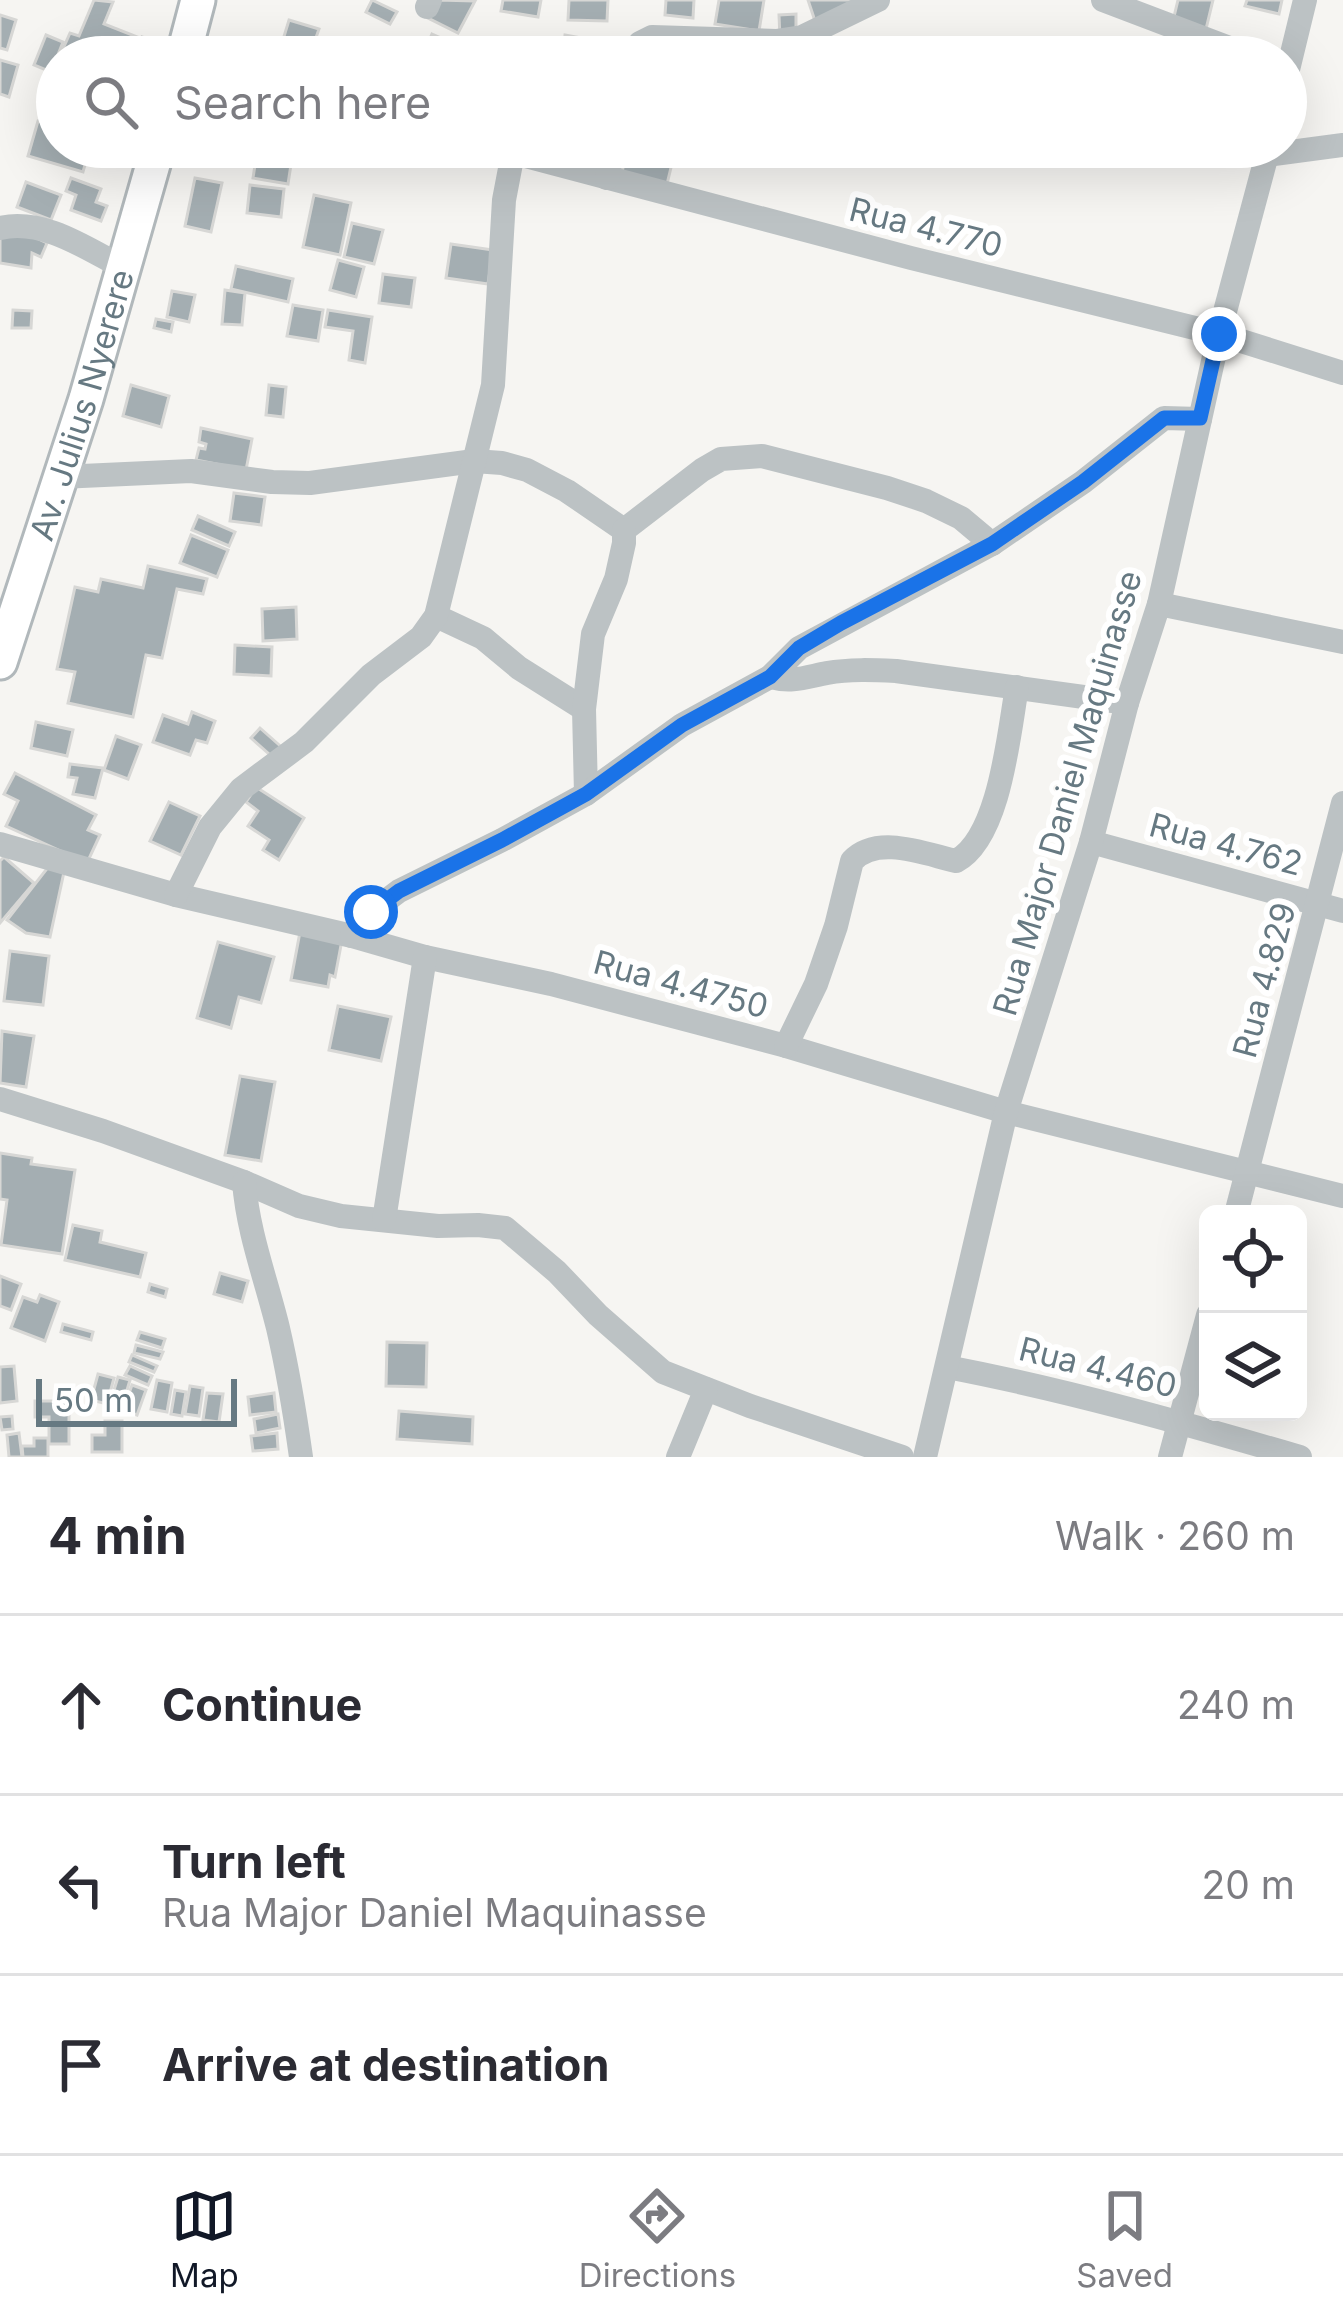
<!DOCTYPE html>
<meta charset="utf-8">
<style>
:root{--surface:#fff;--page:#f7f7f7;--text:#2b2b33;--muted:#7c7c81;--line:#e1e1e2;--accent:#111827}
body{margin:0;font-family:Inter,sans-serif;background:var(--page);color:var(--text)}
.controls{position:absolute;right:36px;bottom:36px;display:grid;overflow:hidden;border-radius:18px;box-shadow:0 12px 48px #0002}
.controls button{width:108px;height:108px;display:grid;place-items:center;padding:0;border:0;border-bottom:3px solid var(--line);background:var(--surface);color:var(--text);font:60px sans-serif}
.scale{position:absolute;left:36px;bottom:30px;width:201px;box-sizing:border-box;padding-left:12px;border:6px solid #667982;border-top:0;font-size:33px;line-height:42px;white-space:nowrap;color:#667982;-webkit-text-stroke:9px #fff;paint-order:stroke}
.stop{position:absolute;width:36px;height:36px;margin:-27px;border:9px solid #1a73e8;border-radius:50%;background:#fff}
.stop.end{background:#1a73e8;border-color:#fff;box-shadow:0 3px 12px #0008}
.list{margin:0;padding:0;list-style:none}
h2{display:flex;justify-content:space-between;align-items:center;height:156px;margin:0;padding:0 48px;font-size:51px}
h2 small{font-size:39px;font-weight:400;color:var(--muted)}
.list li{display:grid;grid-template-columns:78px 1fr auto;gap:36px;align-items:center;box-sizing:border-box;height:180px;padding:0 48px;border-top:3px solid var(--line)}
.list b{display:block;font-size:45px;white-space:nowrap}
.list p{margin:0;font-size:39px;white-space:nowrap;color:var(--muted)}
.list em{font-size:39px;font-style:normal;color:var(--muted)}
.icon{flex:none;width:66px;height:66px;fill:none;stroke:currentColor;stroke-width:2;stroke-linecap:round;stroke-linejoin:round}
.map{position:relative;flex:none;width:1343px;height:1457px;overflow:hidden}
.search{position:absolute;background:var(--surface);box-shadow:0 12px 48px #0002;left:36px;right:36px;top:36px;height:132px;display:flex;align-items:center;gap:30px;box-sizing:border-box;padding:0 42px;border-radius:66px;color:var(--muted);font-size:45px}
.sheet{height:696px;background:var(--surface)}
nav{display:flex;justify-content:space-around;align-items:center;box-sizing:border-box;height:168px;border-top:3px solid var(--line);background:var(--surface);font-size:33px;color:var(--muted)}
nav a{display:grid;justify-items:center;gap:6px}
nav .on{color:var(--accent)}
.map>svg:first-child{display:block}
</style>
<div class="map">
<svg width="1343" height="1457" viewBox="0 0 1343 1457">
<rect width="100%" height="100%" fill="#f6f5f2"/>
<g fill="#a4aeb2" stroke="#d7d7d5" stroke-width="3">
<polygon points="94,0 113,2 104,24 140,38 132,57 82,57 63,49 70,33 79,36"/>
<polygon points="372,0 397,12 390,24 366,12"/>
<polygon points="438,0 475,1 458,33 428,18"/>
<polygon points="503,0 541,0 538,17 501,11"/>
<polygon points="569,0 608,0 607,21 568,20"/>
<polygon points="666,0 694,0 693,18 665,15"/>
<polygon points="719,0 764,0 759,31 715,24"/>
<polygon points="808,0 850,0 853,8 815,21"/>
<polygon points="1178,0 1213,0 1206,29 1173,21"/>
<polygon points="1247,0 1282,0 1279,14 1245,6"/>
<polygon points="796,14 796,37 780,38 779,15"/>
<polygon points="0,15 16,20 7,50 0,48"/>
<polygon points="289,20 319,29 311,52 282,43"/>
<polygon points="432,34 457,45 452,57 422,57"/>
<polygon points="46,35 63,42 51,72 34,65"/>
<polygon points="565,35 581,38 578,57 562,57"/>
<polygon points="142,37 158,43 152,57 134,57"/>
<polygon points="373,44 403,57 368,57"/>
<polygon points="596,44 623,49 622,57 594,57"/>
<polygon points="527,45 547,49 546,57 525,57"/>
<polygon points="0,60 18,65 9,97 0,94"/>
<polygon points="51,73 57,75 57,117 39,112"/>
<polygon points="38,121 57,126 57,147 90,147 83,172 28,156"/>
<polygon points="628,147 676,147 667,184 622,172"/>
<polygon points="257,152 292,158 288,184 253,178"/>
<polygon points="71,178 101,189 96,202 107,206 101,221 71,210 76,195 66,191"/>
<polygon points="195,178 222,183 211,232 185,226"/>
<polygon points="26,182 61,195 51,220 17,207"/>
<polygon points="250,185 284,189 281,217 247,213"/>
<polygon points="314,195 351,203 340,255 303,247"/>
<polygon points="352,223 383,230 374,264 344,257"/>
<polygon points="21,231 47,243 41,257 32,253 31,268 0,263 0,237"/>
<polygon points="451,244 493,250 488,284 446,278"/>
<polygon points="338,260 364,267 356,297 330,290"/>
<polygon points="236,266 293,279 288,302 231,289"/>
<polygon points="383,274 415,278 411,307 379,303"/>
<polygon points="225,290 245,293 242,325 222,324"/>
<polygon points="172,291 195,295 189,322 167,317"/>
<polygon points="293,305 323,310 318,341 287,336"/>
<polygon points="13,310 32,311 31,328 12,328"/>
<polygon points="328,310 372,317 365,363 349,360 353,331 325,327"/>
<polygon points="156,319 173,322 171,332 154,328"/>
<polygon points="131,385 169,396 161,427 123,416"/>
<polygon points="269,385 286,387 283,417 266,415"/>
<polygon points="201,428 252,439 246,470 196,460 199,448 205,449 206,444 199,442"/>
<polygon points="234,493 265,497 261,525 230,521"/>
<polygon points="198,516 235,532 229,546 192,530"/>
<polygon points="191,535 228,550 217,577 180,563"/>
<polygon points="148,566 207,579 203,594 177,589 162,658 146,655 133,717 68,703 75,672 57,669 75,587 98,592 101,579 143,588"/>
<polygon points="296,607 297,639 263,641 262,609"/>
<polygon points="235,645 272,647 271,676 234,674"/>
<polygon points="192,712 215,721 207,743 196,740 190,755 153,742 163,715 188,724"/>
<polygon points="36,722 73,730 67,756 31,748"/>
<polygon points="260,728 286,751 277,761 251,738"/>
<polygon points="116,736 141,745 128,779 104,770"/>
<polygon points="70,764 103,768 95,798 73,794 77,778 68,777"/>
<polygon points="15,773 96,815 88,830 100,835 87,863 6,826 18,801 4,794"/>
<polygon points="256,787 304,818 279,860 263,850 269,840 248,826 258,811 246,802"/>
<polygon points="169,802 200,816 181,855 150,841"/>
<polygon points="4,857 34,883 0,923 0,861"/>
<polygon points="49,866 64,872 50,937 26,933 7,920"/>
<polygon points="300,932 342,940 335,977 330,975 328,987 291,980"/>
<polygon points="218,942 274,957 261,1003 239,997 231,1028 197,1018"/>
<polygon points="10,951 49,956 43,1005 4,1001"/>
<polygon points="338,1006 391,1017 381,1061 329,1050"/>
<polygon points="2,1031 34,1036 26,1087 0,1083"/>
<polygon points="240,1076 275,1082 261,1161 225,1155"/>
<polygon points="0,1153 32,1158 31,1164 75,1170 62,1254 1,1245 7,1200 0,1199"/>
<polygon points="73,1225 102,1231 100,1242 146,1253 140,1277 65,1260"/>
<polygon points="220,1273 248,1281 242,1302 214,1294"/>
<polygon points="0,1276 21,1284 11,1310 0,1306"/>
<polygon points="150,1284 167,1289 165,1297 148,1292"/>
<polygon points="40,1295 59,1302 45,1341 11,1328 23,1297 37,1302"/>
<polygon points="63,1324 93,1332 91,1340 61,1332"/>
<polygon points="140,1332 165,1339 162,1348 137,1340"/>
<polygon points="387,1342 427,1343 426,1387 386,1386"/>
<polygon points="136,1345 163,1352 160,1359 134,1353"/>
<polygon points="132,1355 157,1366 154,1372 129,1362"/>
<polygon points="14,1366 17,1401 0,1403 0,1367"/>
<polygon points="130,1366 152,1376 148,1385 125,1375"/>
<polygon points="98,1374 114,1378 107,1404 91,1400"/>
<polygon points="118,1377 130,1380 122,1407 110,1403"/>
<polygon points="157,1380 172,1383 167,1412 151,1409"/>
<polygon points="132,1385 146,1390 137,1415 123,1410"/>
<polygon points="190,1386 203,1388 199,1416 185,1414"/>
<polygon points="175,1390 186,1392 182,1416 171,1414"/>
<polygon points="207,1393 223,1394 219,1422 203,1420"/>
<polygon points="274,1393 276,1412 250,1415 248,1397"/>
<polygon points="35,1401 69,1401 69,1444 49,1444 49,1417 35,1417"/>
<polygon points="399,1411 473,1417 472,1444 397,1439"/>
<polygon points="278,1414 280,1428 256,1433 254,1419"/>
<polygon points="12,1416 13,1429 2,1430 0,1417"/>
<polygon points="105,1421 122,1421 122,1452 92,1452 92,1435 105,1435"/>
<polygon points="19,1433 22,1457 9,1457 7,1435"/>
<polygon points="277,1433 278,1449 253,1451 251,1436"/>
<polygon points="34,1438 48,1438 48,1457 23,1457 22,1446 34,1446"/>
</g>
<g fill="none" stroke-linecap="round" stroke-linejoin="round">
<defs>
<g id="secondary">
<polyline points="183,57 198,0"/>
<path id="s1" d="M0,662L86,399L158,147"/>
</g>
</defs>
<use href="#secondary" stroke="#b1b8bb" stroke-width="39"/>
<g stroke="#bcc2c4" stroke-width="24">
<polyline points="1103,0 1253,57"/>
<polyline points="427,7 430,0"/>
<polyline points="635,57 640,43 652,37 776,41 802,37 878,0"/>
<polyline points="1286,78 1305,0"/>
<polyline points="492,147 911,258 1219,334 1343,373"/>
<polyline points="1267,155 1343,145"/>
<polyline points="607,178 614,147"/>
<path d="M0,228C44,218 87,249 124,268"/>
<polyline points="60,477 191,471 272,482 310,483 474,461 502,463 527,470 567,491 624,530"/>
<polyline points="624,530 702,470 721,459 762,456 887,488 926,501 961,518 992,544"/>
<polyline points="1159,604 1343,642"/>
<polyline points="436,616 483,638 519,668 584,709"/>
<path d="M770,677C792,683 806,677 827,673C850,669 873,670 896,671L1127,703"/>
<polyline points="586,794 584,709 593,634 616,579 624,543 624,530"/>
<polyline points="1091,842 1343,911"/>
<polyline points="0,844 176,895 352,936 425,957 551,984 786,1046 1006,1112 1343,1196"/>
<polyline points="176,895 210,827 241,789 304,742 371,675 421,637 436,616 493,385 504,200 513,153"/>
<polyline points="352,936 371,912 399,891 502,840 586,794 682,725 770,677 799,648 992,544 1083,482 1164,418 1200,419"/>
<path d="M786,1046L816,984L836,926L852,861C877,834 925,854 956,861C1000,838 1009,732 1017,687"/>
<polyline points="0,1099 103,1131 244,1182 299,1206 341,1216 438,1226 478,1225 505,1228 557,1272 598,1315 663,1372 750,1406 902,1457"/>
<path d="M244,1182C248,1233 266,1279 278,1328C288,1371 295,1414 301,1457"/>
<polyline points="1236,1214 1343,803"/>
<polyline points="384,1220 425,957"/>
<path d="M947,1367C1067,1390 1183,1423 1300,1457"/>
<polyline points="678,1457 706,1389"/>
<polyline points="925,1457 1006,1112 1091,842 1127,703 1159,604 1219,334 1269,147"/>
<polyline points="1170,1457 1208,1315"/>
</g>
<use href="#secondary" stroke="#fff" stroke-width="33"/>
</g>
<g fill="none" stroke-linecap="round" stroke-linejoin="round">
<polyline stroke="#1a73e8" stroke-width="15" points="371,912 399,891 502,840 586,794 682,725 770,677 799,648 841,623 992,544 1083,482 1164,418 1200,418 1219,334"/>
</g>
<g text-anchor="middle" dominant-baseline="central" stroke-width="12" stroke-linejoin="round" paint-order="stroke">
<g font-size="33" fill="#667982" stroke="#fff">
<text transform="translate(926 227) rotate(14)">Rua 4.770</text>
<text stroke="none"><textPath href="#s1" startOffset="270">Av. Julius Nyerere</textPath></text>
<text transform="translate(1067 793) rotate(-74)">Rua Major Daniel Maquinasse</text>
<text transform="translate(1226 844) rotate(15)">Rua 4.762</text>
<text transform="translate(1264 980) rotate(-75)">Rua 4.829</text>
<text transform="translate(681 984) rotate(15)">Rua 4.4750</text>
<text transform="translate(1098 1367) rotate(14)">Rua 4.460</text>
</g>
</g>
</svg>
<div class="controls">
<button><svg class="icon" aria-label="locate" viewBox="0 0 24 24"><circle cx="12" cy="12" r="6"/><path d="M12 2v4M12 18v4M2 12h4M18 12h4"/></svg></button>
<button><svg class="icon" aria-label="layers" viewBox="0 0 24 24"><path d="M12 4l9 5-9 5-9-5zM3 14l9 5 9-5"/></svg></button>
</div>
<div class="scale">50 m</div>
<div class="stop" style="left:371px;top:912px"></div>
<div class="stop end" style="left:1219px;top:334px"></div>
<div class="search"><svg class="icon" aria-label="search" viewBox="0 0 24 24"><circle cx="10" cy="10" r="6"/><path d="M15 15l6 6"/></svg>Search here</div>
</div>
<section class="sheet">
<h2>4 min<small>Walk · 260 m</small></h2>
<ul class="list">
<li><svg class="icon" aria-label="ahead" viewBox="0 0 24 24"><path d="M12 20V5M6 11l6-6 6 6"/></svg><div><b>Continue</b></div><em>240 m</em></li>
<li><svg class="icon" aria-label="left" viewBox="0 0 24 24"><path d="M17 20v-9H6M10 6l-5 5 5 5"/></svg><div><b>Turn left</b><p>Rua Major Daniel Maquinasse</p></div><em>20 m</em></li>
<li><svg class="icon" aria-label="arrive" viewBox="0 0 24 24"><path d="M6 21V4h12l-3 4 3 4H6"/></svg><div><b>Arrive at destination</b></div></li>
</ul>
</section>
<nav>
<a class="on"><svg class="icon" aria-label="map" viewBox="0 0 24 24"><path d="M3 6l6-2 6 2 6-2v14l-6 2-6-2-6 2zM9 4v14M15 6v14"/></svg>Map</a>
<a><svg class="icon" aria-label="directions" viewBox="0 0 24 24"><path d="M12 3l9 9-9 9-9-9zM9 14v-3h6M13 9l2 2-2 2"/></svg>Directions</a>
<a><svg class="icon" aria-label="saved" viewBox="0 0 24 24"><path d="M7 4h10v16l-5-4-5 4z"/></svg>Saved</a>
</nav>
